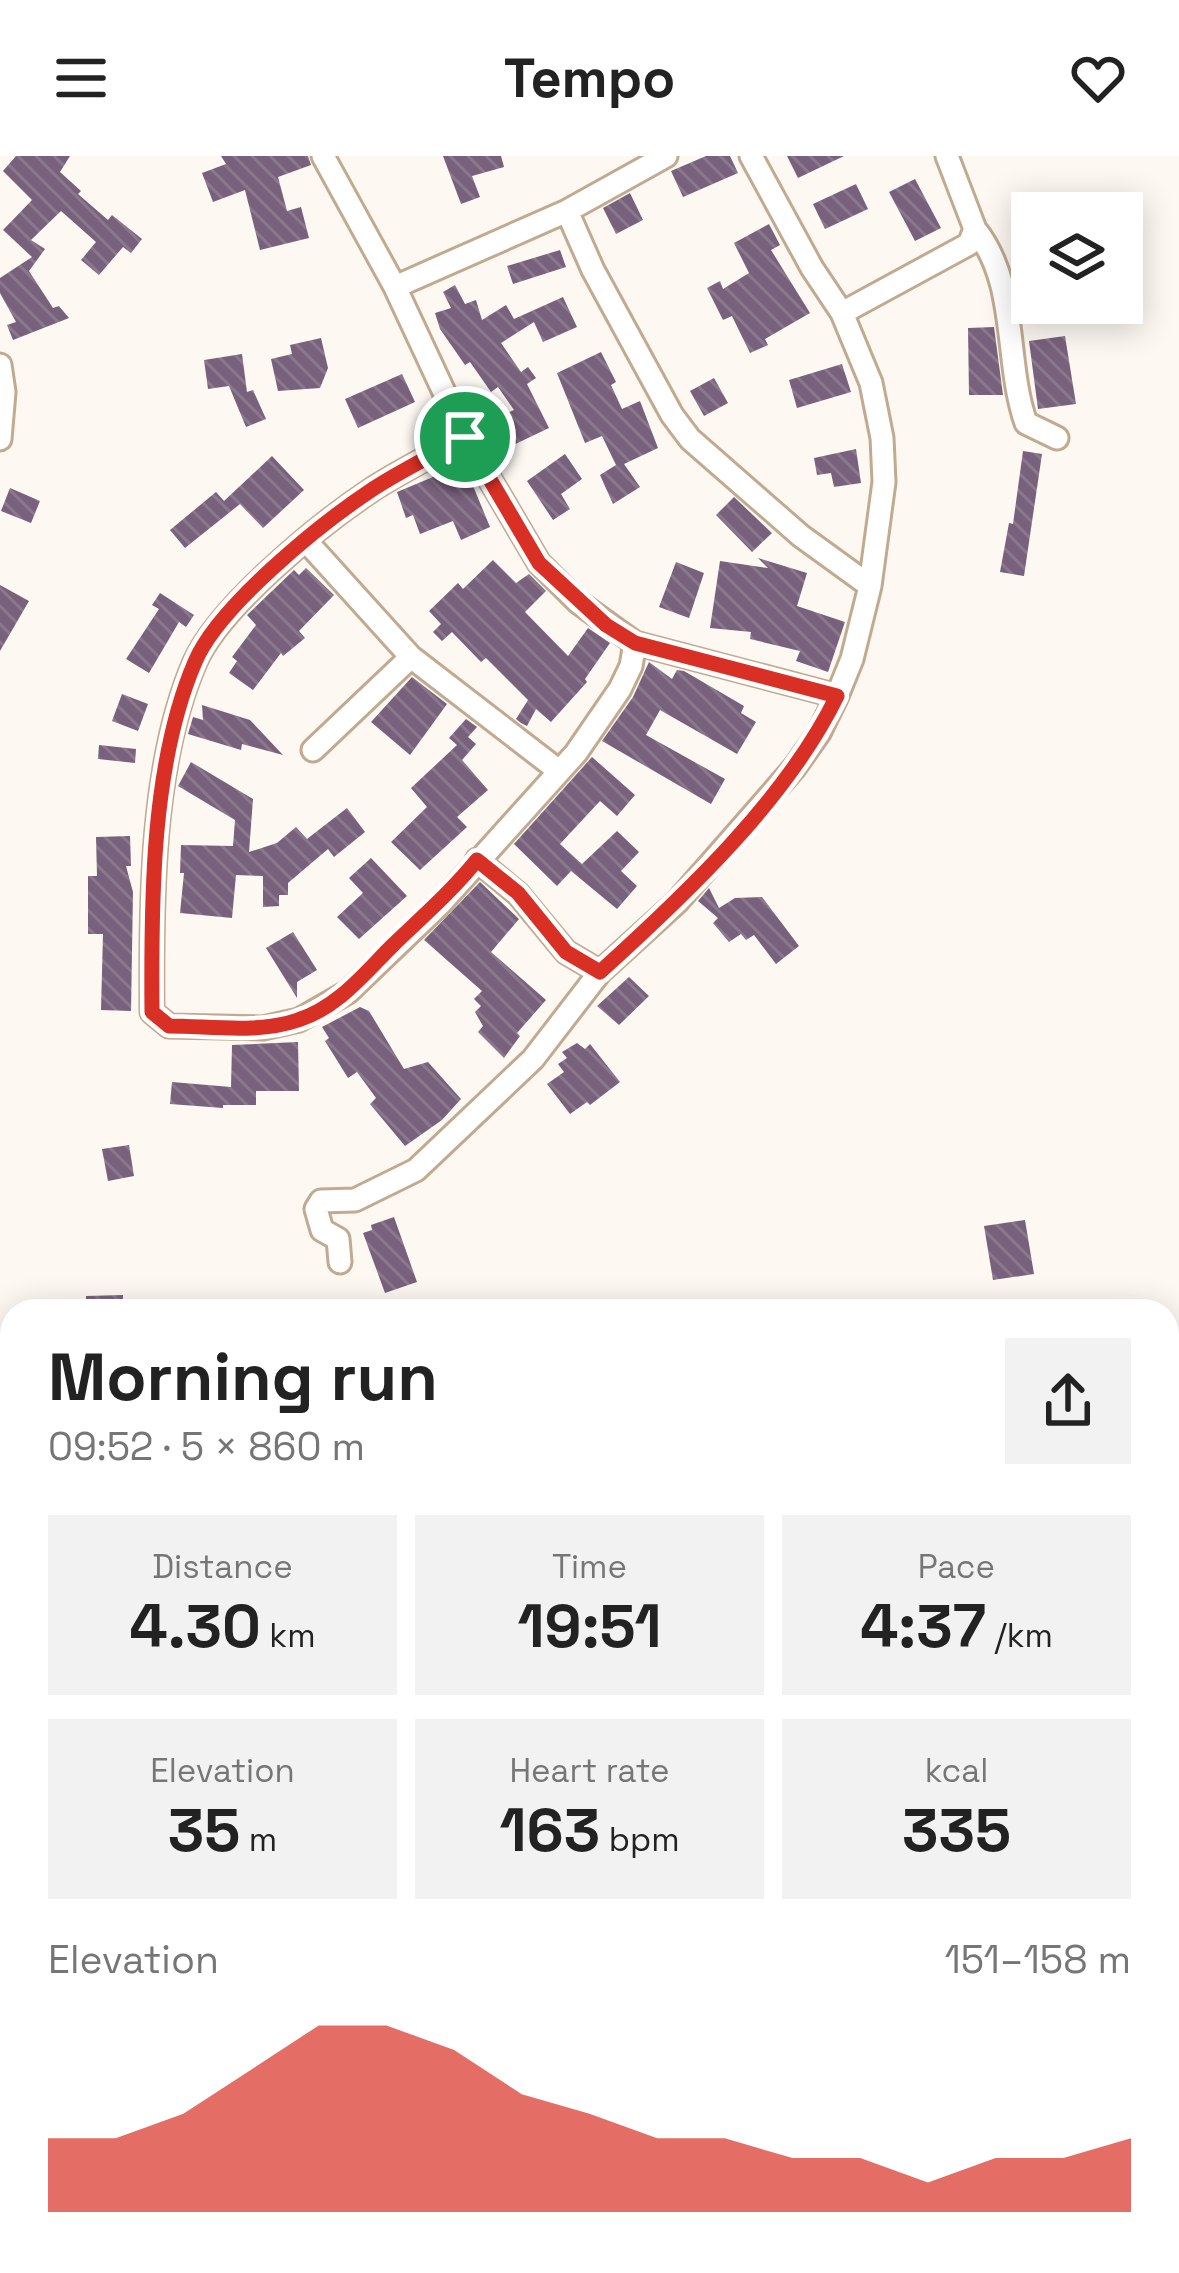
<!DOCTYPE html>
<html lang="en">
<head>
<meta charset="utf-8">
<style>
	:root { --surface:#fff; --page:#f2f2f2; --text:#222; --muted:#767676; --accent:#d93025 }
	body { margin:0; font-family:"Space Grotesk",sans-serif; background:var(--page); color:var(--text); height:100vh; display:flex; flex-direction:column; font-size:45px; white-space:nowrap }
	* { box-sizing:border-box; margin:0 }
	p { font-size:39px; color:var(--muted) }
	.icon { flex:none; width:66px; height:66px; fill:none; stroke:currentColor; stroke-width:2; stroke-linecap:round; stroke-linejoin:round }
	.map { position:relative; flex:1; overflow:hidden }
	.drawer { position:absolute; left:0px; top:1143px; width:1179px; height:975px; display:flex; flex-direction:column; background:var(--surface); border-radius:36px 36px 0 0; box-shadow:0 6px 30px #0003 }
	.drawer>* { flex:none }
	.buttons { position:absolute; left:1011px; top:36px; display:grid; gap:24px }
	.buttons a { display:grid; place-items:center; width:132px; height:132px; border-radius:0px; background:var(--surface); box-shadow:0 6px 30px #0003; font-size:60px }
	.pin { position:absolute; display:grid; place-items:center; width:102px; height:102px; color:#fff; margin:-51px; border:6px solid #fff; border-radius:50%; box-shadow:0 3px 12px #0007 }
	.round { display:grid; place-items:center; flex:none; width:126px; height:126px; border-radius:0px; background:var(--page) }
	.overview { display:flex; align-items:center; justify-content:space-between; height:204px; padding:0 48px }
	h1 { font-size:66px; font-weight:700; line-height:90px }
	.figures { display:grid; grid-template-columns:repeat(3,1fr); gap:18px; height:204px; padding:12px 48px }
	.figures div { display:grid; align-content:center; border-radius:0px; background:var(--page); text-align:center }
	.figures b { font-size:60px; font-weight:700 }
	.figures small { font-size:33px; font-weight:400 }
	.figures p { font-size:33px }
	.chart { height:336px; padding:24px 48px }
	.chart p { display:flex; justify-content:space-between }
	.chart svg { width:100%; height:216px; margin-top:12px; fill:var(--accent); opacity:.7 }
	header { display:flex; justify-content:space-between; align-items:center; height:156px; padding:0 48px; background:var(--surface); font-size:54px; font-weight:700 }
	.map>svg:first-child { display:block }
</style>
</head>
<body>
<header><svg class="icon" aria-label="menu" viewBox="0 0 24 24"><path d="M4 6h16M4 12h16M4 18h16"/></svg>Tempo<svg class="icon" aria-label="heart" viewBox="0 0 24 24"><path d="M12 20l-8-8c-3-5 5-10 8-4 3-6 11-1 8 4z"/></svg></header>
<div class="map">
<svg width="1179" height="2117" viewBox="0 0 1179 2117">
	<defs>
		<pattern id="building-back-hatch" width="6" height="6" patternUnits="userSpaceOnUse" patternTransform="scale(3)"><rect width="6" height="6" fill="#78617d"/><path d="M-1 5l2 2M0 0l6 6M5-1l2 2" fill="none" stroke="#8a788c"/></pattern>
	</defs>
	<rect width="100%" height="100%" fill="#fdf8f2"/>
	<!-- building -->
	<path fill="url(#building-back-hatch)" d="M16,0H70L60,16L81,35L78,38L108,64L112,59L142,83L131,97L123,91L99,119L81,104L96,86L61,55L31,84L45,93L29,115L53,152L59,150L69,162L13,184L7,169L16,166L0,137V122L32,101L3,74L32,44L3,15Z
		M221,0H308L311,9L278,21L287,55L301,51L309,82L260,94L245,34L213,46L202,17L226,8Z
		M443,0H501L504,11L472,20L480,41L461,48Z
		M706,0H730L738,17L683,41L671,15Z
		M787,0H844L798,22Z
		M915,23L941,72L915,85L889,36Z
		M856,28L868,53L825,73L813,48Z
		M630,37L643,64L616,78L603,52Z
		M769,68L780,89L771,94L810,157L765,183L768,189L750,197L732,160L723,164L707,132L720,125L723,133L749,117L734,87Z
		M560,94L566,111L513,128L507,110Z
		M455,129L465,148L476,144L482,164L506,149L514,163L563,141L577,171L543,186L534,166L501,187L521,216L528,211L536,222L527,228L549,272L505,293L491,265L514,254L498,231L491,236L470,206L465,209L440,173L435,157L451,152L443,136Z
		M994,171L1003,239H969L968,172Z
		M1065,180L1076,248L1038,253L1029,185Z
		M321,182L328,212L320,232L278,235L271,203L292,198L290,189Z
		M601,196L616,226L611,229L622,253L640,245L658,292L624,308L640,331L613,348L600,319L616,309L602,280L585,287L557,217Z
		M242,198L247,236L253,234L266,263L246,271L229,230L208,233L204,204Z
		M842,208L851,236L797,252L789,224Z
		M402,218L415,246L358,272L345,243Z
		M714,222L728,247L704,260L690,235Z
		M856,293L861,327L834,331L831,317L817,319L814,302Z
		M1023,295L1042,298L1024,420L1000,416L1009,367L1013,368Z
		M565,298L582,323L561,338L570,353L553,364L527,325Z
		M272,300L304,334L263,372L240,348L185,392L170,374L216,336L224,345Z
		M464,308L490,371L461,384L453,365L420,378L413,359L406,362L397,336Z
		M10,332L40,345L31,367L1,355Z
		M734,341L772,377L752,396L716,359Z
		M758,402L807,417L797,450L845,466L828,516L796,505L800,495L750,483L751,476L710,472L720,405L768,412Z
		M493,404L516,427L529,418L546,435L525,456L568,500L588,472L610,487L585,523L587,526L551,566L536,553L527,570L521,567L516,563L528,544L486,502L481,506L452,476L442,485L433,476L441,468L429,455L458,427L463,433Z
		M676,406L704,417L689,462L659,451Z
		M306,412L334,439L299,475L305,482L283,500L281,497L253,534L229,517L237,505L232,501L256,469L247,459L294,414L299,419Z
		M0,429L29,445L0,495Z
		M160,437L194,459L186,471L179,466L149,517L126,503L159,453L152,449Z
		M649,506L672,523L677,514L684,515L744,550L741,557L756,566L737,598L660,554L646,579L725,623L711,648L602,585L633,541Z
		M412,521L447,548L410,599L371,566Z
		M122,538L148,548L138,575L112,565Z
		M202,549L250,564L283,599L242,588L241,594L188,578L193,561L203,564Z
		M466,563L477,571L468,581L476,588L462,604L488,634L457,661L467,671L420,714L391,686L427,651L411,632L457,589L449,582Z
		M99,589L136,593L135,607L98,603Z
		M592,601L635,639L617,660L600,645L560,688L582,708L617,675L639,696L621,715L637,730L617,753L571,715L557,730L514,688Z
		M191,606L253,643L249,696L277,687L296,671L307,683L347,652L365,676L334,701L328,693L288,727V739H279V750L263,751V720L236,719L232,762L180,757L184,717H180L181,689L233,690L235,664L178,630Z
		M130,680L131,710H126L133,736L131,855L101,854L103,778H88V720H97L96,681Z
		M371,702L407,740L359,783L337,761L363,737L349,722Z
		M480,726L519,763L491,796L546,844L517,877L520,880L504,902L478,876L483,870L475,856L481,850L474,843L482,835L424,784Z
		M709,732L719,752L735,742L762,741L799,790L776,808L754,779L746,784L741,778L729,786L713,767L718,762L698,745Z
		M293,776L317,814L297,826V842L266,792Z
		M629,821L649,840L619,869L597,850Z
		M360,851L369,855L404,913L428,906L461,943L442,964L405,990L370,948L376,942L357,916L348,922L325,885L329,882L322,871Z
		M298,886L299,935H256V949H223V952L170,948L172,926L231,931L232,889Z
		M577,887L585,893L590,888L620,926L590,949L587,946L570,958L547,928L564,916L558,908L567,902L562,896Z
		M129,989L134,1020L108,1025L102,993Z
		M394,1061L417,1126L385,1137L363,1077L372,1074L371,1069Z
		M1025,1064L1034,1118L993,1124L984,1070Z
		M123,1139V1155H86V1140Z"/>
	<g fill="none" stroke-linecap="round" stroke-linejoin="round">
		<!-- minor casing -->
		<g stroke="#c1aa8f" stroke-width="27">
			<path id="minor" d="M323,0L395,131L465,281L539,407L578,446L635,487L837,540
				M567,55L593,114L672,259L690,283L801,380L870,430
				M975,73C1019,128 1004,204 1026,267L1057,282
				M395,131L567,55L666,0
				M842,157L969,88L975,73L947,0
				M0,209L4,236L0,283
				M465,281C434,299 400,315 370,335C319,369 219,451 195,506C151,607 151,747 152,856L169,870L263,872L299,864L348,836L439,749L576,597L620,533L631,510L635,487
				M307,386L411,501L559,615
				M313,594L411,501
				M477,704L518,738L566,796L600,816
				M340,1106L338,1083L322,1074L316,1053L321,1045L355,1044L416,1014L533,903L600,816L677,746L795,611L819,577L837,540L852,503L870,430L884,326L882,282L871,227L842,157L812,112L751,0
				M1167,1300L1179,1302
				M1167,1506L1179,1465
				M1167,2092L1179,2072
				M722,2106L736,2117
				M1009,2106L1011,2117
				M217,2117L222,2106
				M1152,2117L1159,2106"/>
		</g>
		<!-- minor -->
		<use href="#minor" stroke="#fff" stroke-width="21"/>
	</g>
	<g fill="none" stroke-linecap="round" stroke-linejoin="round">
		<!-- route casing -->
		<g stroke="#fff" stroke-width="24">
			<path id="route" d="M465,281L539,407L606,469L635,487L837,540C787,643 685,739 600,816L566,796L518,737L477,704C450,737 422,761 392,790C364,818 337,852 298,864C258,878 210,870 169,870L152,856C151,747 151,608 195,506C218,451 319,369 370,335C400,315 434,299 465,281Z"/>
		</g>
		<!-- route -->
		<use href="#route" stroke="#d93025" stroke-width="15"/>
	</g>
</svg>
<div class="buttons">
<a><svg class="icon" aria-label="layers" viewBox="0 0 24 24"><path d="M12 4l9 5-9 5-9-5zM3 14l9 5 9-5"/></svg></a>
</div>
<div class="pin" style="left:465px;top:281px;background:#1e9e55"><svg class="icon" aria-label="arrive" viewBox="0 0 24 24"><path d="M6 21V4h12l-3 4 3 4H6"/></svg></div>
<section class="drawer">
<div class="overview"><div><h1>Morning run</h1><p>09:52 · 5 × 860 m</p></div><a class="round"><svg class="icon" aria-label="share" viewBox="0 0 24 24"><path d="M12 15V3M7 8l5-5 5 5M5 13v7h14v-7"/></svg></a></div>
<div class="figures">
<div><p>Distance</p><b>4.30<small> km</small></b></div>
<div><p>Time</p><b>19:51</b></div>
<div><p>Pace</p><b>4:37<small> /km</small></b></div>
</div>
<div class="figures">
<div><p>Elevation</p><b>35<small> m</small></b></div>
<div><p>Heart rate</p><b>163<small> bpm</small></b></div>
<div><p>kcal</p><b>335</b></div>
</div>
<div class="chart"><p><span>Elevation</span>151–158 m</p>
<svg viewBox="0 0 160 44" preserveAspectRatio="none"><path d="M0 44V29L10 29L20 24L30 15L40 6L50 6L60 11L70 20L80 24L90 29L100 29L110 33L120 33L130 38L140 33L150 33L160 29V44z"/></svg>
</div>
</section>
</div>
</body>
</html>
